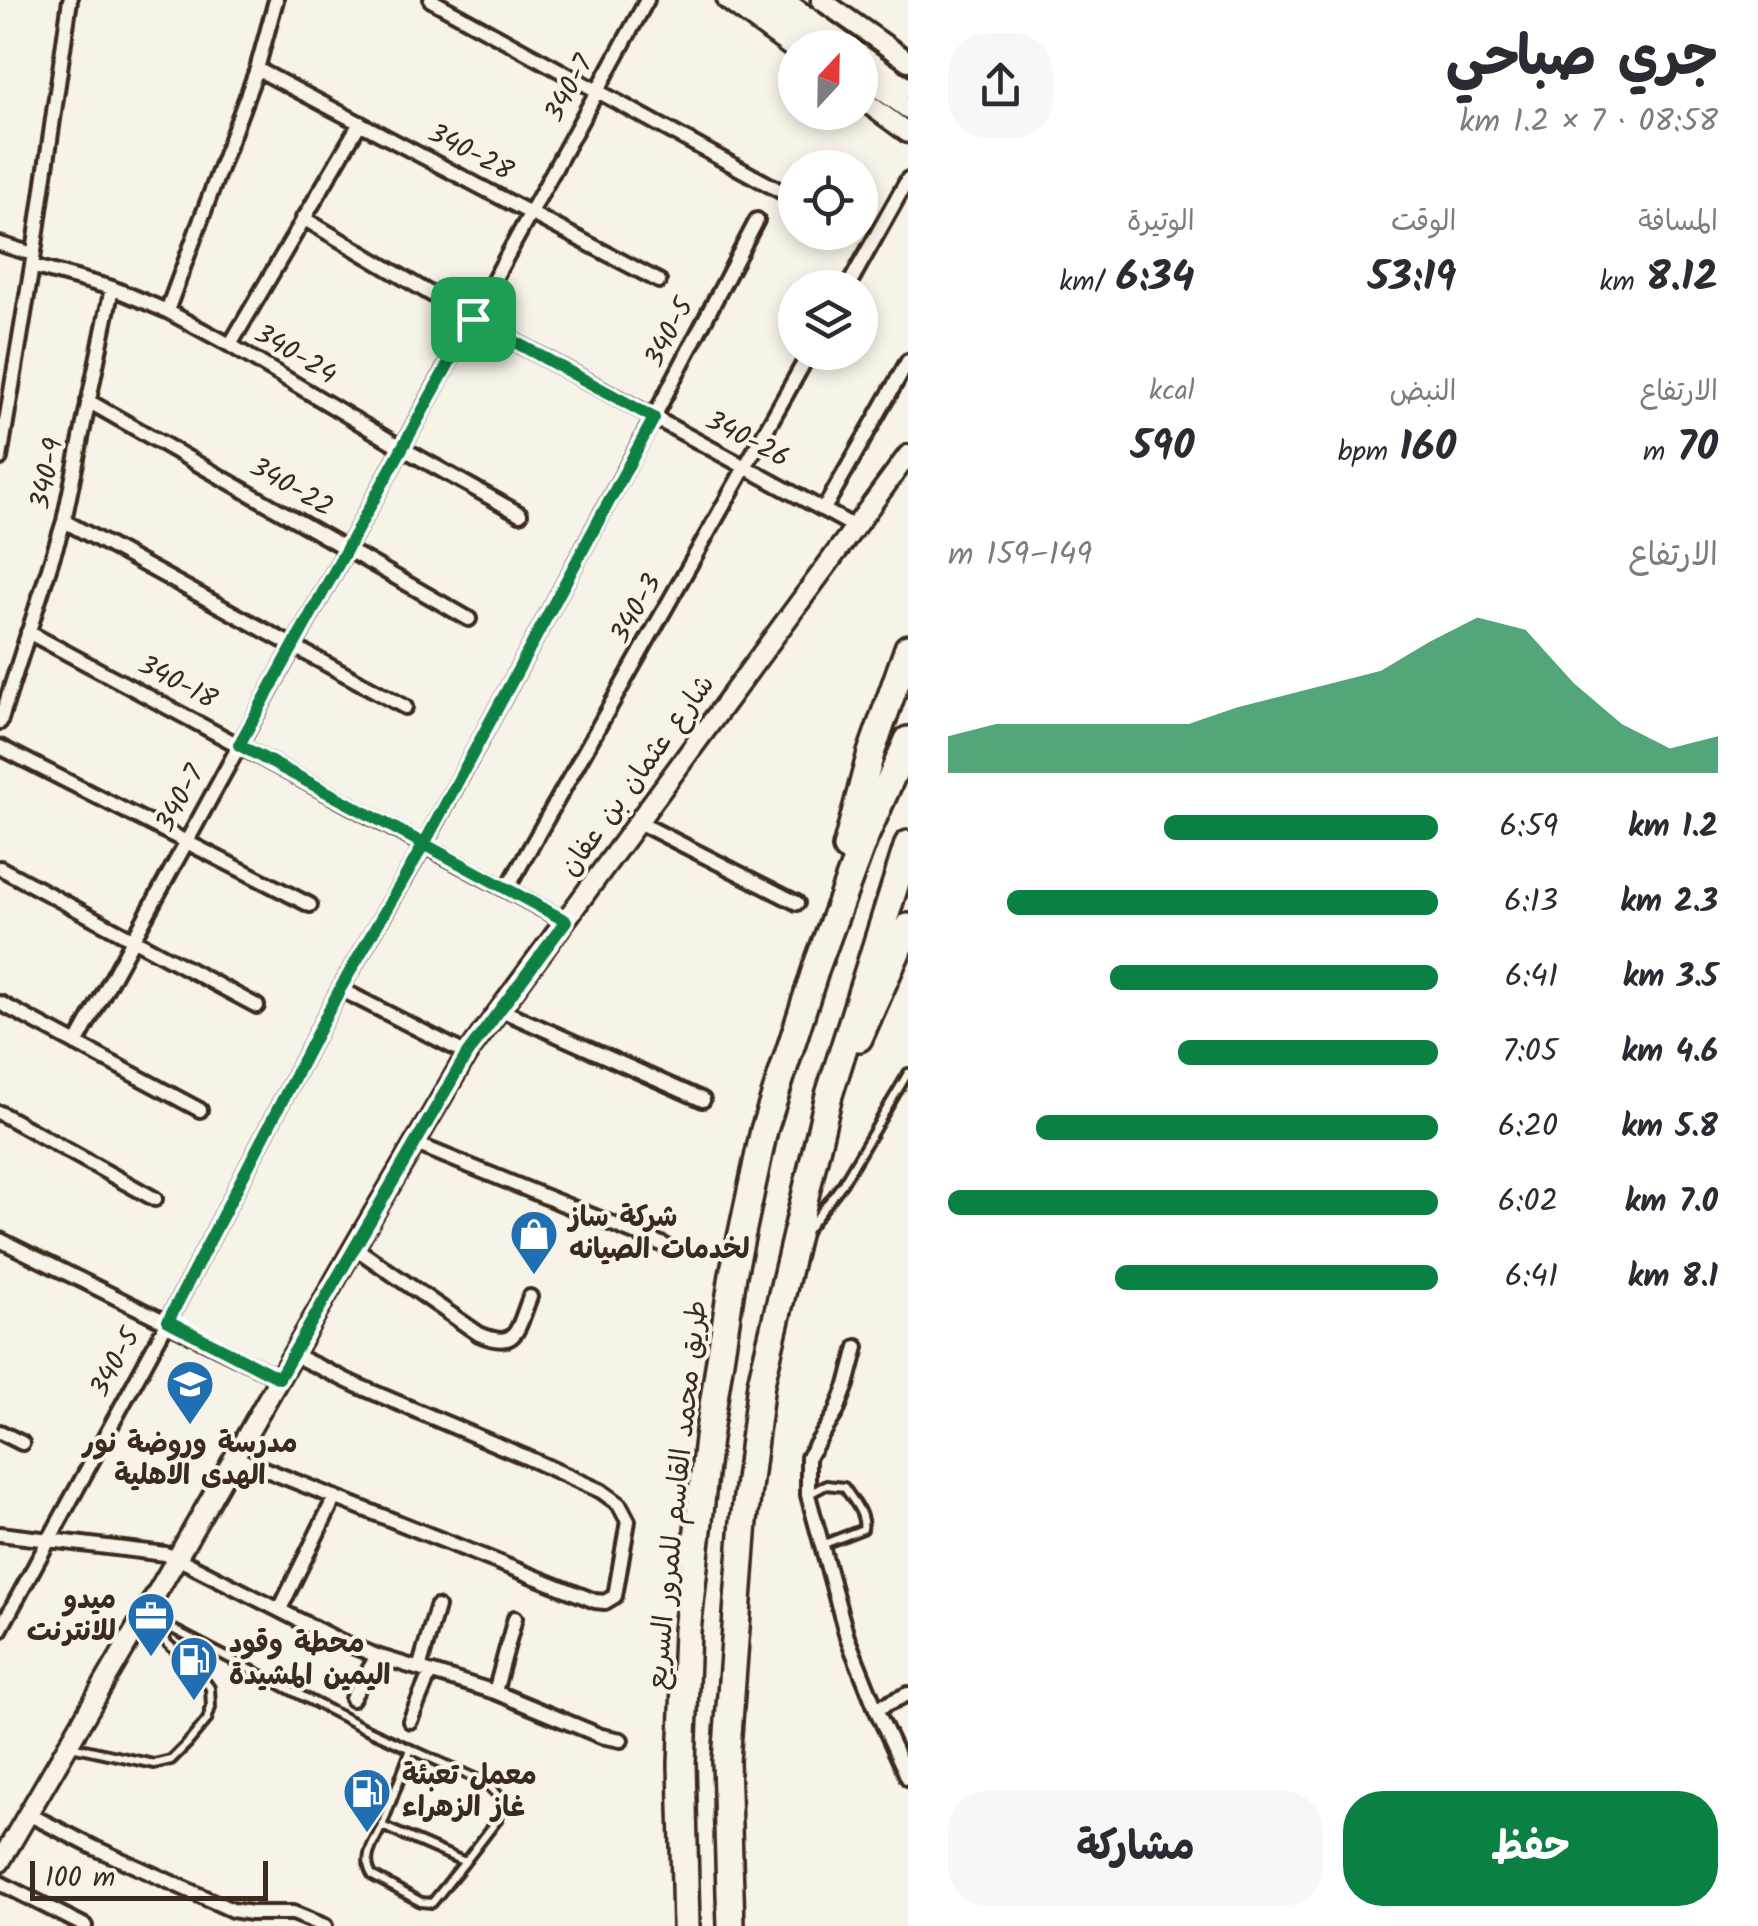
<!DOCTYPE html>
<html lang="ar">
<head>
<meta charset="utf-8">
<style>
	:root { --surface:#fff; --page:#f7f7f7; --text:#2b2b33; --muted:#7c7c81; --accent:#0b8043 }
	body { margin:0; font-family:Kalam,"Playpen Sans Arabic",sans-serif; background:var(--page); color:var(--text); direction:rtl; height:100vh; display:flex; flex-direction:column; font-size:38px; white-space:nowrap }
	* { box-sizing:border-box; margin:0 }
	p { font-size:32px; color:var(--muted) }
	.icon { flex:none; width:55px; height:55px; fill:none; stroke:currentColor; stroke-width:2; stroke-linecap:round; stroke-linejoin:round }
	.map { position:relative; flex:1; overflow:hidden; direction:ltr }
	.panel { display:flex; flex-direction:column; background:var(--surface); width:850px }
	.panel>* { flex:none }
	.needle { width:65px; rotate:22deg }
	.tools { position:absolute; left:778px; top:30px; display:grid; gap:20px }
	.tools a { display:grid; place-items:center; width:100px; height:100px; border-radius:50%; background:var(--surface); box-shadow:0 5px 15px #0003; font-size:50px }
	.scale { position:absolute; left:30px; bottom:25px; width:238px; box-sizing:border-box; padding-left:10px; border:5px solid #3b2a1e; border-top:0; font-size:28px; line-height:35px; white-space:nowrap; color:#3b2a1e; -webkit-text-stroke:8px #f7f3e8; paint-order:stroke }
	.pin { position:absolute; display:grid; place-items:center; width:85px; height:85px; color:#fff; margin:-42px; border-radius:20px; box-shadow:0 5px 15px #0006 }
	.round { display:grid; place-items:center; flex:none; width:105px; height:105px; border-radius:40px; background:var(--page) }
	.headline { display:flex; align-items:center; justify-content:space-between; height:170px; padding:0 40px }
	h1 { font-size:55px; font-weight:700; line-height:75px }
	.figures { display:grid; grid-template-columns:repeat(3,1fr); gap:15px; height:170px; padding:10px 40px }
	.figures div { display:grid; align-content:center }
	.figures b { font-size:42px; font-weight:700 }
	.figures small { font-size:28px; font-weight:400 }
	.figures p { font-size:28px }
	.chart { height:280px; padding:20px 40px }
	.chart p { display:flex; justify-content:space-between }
	.chart svg { width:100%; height:180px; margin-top:10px; fill:var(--accent); opacity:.7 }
	.action { display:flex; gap:20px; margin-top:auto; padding:20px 40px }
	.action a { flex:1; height:115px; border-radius:40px; background:var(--accent); color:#fff; font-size:40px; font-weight:700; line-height:115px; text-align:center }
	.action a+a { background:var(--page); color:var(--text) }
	ul { padding:0 40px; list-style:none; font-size:32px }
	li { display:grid; grid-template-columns:160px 120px 1fr; align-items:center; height:75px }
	li i { height:25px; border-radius:12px; background:var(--accent) }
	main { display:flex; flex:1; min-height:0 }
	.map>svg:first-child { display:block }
</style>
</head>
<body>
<main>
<section class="panel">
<div class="headline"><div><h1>جري صباحي</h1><p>08:58 · 7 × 1.2 km</p></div><a class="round"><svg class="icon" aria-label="share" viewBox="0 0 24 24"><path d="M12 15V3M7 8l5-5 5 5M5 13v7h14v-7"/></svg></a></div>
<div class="figures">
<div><p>المسافة</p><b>8.12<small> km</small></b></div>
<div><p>الوقت</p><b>53:19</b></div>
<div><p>الوتيرة</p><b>6:34<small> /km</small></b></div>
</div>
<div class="figures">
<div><p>الارتفاع</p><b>70<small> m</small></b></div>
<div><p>النبض</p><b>160<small> bpm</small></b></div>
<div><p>kcal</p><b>590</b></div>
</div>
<div class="chart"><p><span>الارتفاع</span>149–159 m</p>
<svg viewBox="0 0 160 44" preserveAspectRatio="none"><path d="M0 44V35L10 32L20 32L30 32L40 32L50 32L60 28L70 25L80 22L90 19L100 12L110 6L120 9L130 22L140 32L150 38L160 35V44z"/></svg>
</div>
<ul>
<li><b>1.2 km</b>6:59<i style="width:56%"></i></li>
<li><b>2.3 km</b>6:13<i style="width:88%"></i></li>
<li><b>3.5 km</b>6:41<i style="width:67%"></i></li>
<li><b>4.6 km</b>7:05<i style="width:53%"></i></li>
<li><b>5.8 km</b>6:20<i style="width:82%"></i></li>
<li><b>7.0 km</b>6:02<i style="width:100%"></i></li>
<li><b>8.1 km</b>6:41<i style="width:66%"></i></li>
</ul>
<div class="action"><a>حفظ</a><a>مشاركة</a></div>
</section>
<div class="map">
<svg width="908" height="1926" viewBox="0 0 908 1926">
	<rect width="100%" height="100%" fill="#f7f3e8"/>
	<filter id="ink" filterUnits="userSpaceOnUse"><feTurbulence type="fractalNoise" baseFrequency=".01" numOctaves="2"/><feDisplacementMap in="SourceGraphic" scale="20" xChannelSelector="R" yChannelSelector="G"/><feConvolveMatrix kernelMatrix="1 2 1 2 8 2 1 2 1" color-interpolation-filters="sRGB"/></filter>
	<g filter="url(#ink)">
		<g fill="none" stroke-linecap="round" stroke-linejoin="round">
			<!-- lane casing -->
			<g stroke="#3b2a1e" stroke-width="14">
				<path id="lane" d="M807,1230L843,1183L908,1073
					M809,1494L826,1485L844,1487C852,1499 866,1514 863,1529L824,1544
					M157,1621L362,1727L486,1783L504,1801L498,1819L465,1862L382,1826L411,1749
					M71,1746L154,1764L171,1760L187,1744L207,1720L211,1707L210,1688L199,1673L167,1643L157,1621L145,1616
					M382,1826C374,1843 361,1859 373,1876L421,1902L432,1903L465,1862"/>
			</g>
			<!-- street casing -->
			<g stroke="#3b2a1e" stroke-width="20">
				<path id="street" d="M431,0L795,199
					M257,69L659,281
					M303,218L473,319L855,527
					M0,244L33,254
					M32,266L112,288L167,311L230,345L402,448L520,514
					M847,288L908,179
					M167,311L257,69L276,0
					M230,345L360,123
					M88,401L469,619
					M0,458L32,266L70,0
					M824,509L908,361
					M64,521L405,707
					M28,632L565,921
					M0,722L64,521L112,288
					M0,747L310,905
					M638,822L797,903
					M0,868L257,1006
					M507,889L810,352
					M340,989L467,1054
					M0,1003L200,1110
					M501,1010L703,1100
					M76,1044L647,0
					M0,1113L155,1199
					M416,1144L664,1245
					M0,1240L279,1378
					M354,1247L479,1334C518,1351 517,1329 530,1297
					M857,1347L847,1385L836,1413L808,1457V1495L847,1637L876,1709L908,1778
					M0,1432L22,1443
					M234,1457L595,1601L605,1602L615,1596L628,1521L619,1504L601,1491L528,1458L356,1385L292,1354
					M0,1534L165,1554L177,1558L340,1641L377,1656L495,1692L601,1736L621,1740
					M280,1609L335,1497
					M0,1630L168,1321L340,989L424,845L654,417L757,220
					M419,1669L437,1607
					M495,1692L515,1618
					M352,1699L377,1656
					M876,1709L908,1694
					M410,1721L430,1673
					M28,1814L95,1848L232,1910L251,1913H293L325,1926
					M0,1883L85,1926"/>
			</g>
			<!-- secondary casing -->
			<g stroke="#3b2a1e" stroke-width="25">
				<path id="secondary" d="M727,0L795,50
					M756,0L822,48
					M784,0L851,48
					M821,0L908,61
					M860,54L908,88
					M860,75L908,109
					M860,98L908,133
					M0,1862L177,1558L354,1247L467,1054L908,455"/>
			</g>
			<!-- highway casing -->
			<g stroke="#3b2a1e" stroke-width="32">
				<path id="highway" d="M846,848L871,753L908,648
					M859,1038L908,927
					M686,1926L682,1764L687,1631L708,1438L733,1275L764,1130L817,965L864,839L908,740
					M731,1926L726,1761L744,1521L761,1383L829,1095L908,844"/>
			</g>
			<!-- lane -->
			<use href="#lane" stroke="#f7f3e8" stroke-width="6"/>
			<!-- street -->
			<use href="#street" stroke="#f7f3e8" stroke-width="12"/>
			<!-- secondary -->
			<use href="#secondary" stroke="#f7f3e8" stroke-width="18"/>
			<!-- highway -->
			<use href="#highway" stroke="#f7f3e8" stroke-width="25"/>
		</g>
	</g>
	<g fill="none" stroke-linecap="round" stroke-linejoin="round" filter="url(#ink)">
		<!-- route casing -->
		<g stroke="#fff" stroke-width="20">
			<path id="route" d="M473,319L239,745L424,844L340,989L168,1321L279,1378L467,1054L566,921L424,844L654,418L473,319"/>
		</g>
		<!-- route -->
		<use href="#route" stroke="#0b8043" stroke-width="12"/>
	</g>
	<!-- icons -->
	<defs>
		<g id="shop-pin" transform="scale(2.5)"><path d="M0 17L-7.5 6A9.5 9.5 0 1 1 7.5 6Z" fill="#1f6fb2" stroke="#f7f3e8"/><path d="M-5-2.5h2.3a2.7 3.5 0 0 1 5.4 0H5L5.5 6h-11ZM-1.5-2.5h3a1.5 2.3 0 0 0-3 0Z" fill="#fff"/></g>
		<g id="school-pin" transform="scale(2.5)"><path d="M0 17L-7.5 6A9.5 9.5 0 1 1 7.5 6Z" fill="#1f6fb2" stroke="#f7f3e8"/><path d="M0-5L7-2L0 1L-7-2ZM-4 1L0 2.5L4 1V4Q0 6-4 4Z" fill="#fff"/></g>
		<g id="office-pin" transform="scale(2.5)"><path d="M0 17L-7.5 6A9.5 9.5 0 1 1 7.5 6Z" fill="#1f6fb2" stroke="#f7f3e8"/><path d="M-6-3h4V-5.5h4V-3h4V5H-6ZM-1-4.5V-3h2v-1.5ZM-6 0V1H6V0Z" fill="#fff"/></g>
		<g id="fuel-pin" transform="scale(2.5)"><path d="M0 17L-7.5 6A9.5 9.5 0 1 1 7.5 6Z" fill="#1f6fb2" stroke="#f7f3e8"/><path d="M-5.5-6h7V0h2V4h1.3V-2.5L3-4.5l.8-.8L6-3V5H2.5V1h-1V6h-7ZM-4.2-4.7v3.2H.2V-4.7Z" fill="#fff"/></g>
	</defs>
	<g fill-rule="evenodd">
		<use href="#shop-pin" x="534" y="1234"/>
		<use href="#school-pin" x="190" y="1384"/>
		<use href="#office-pin" x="151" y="1616"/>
		<use href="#fuel-pin" x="194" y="1660"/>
		<use href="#fuel-pin" x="367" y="1792"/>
	</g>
	<g text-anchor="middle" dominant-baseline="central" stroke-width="8" stroke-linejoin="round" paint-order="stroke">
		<!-- street labels -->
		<g font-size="28" fill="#3b2a1e" stroke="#f7f3e8">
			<text transform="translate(570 89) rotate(-61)">340-7</text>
			<text transform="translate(470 153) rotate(28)">340-28</text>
			<text transform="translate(670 333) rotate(-62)">340-5</text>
			<text transform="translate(295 355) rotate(31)">340-24</text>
			<text transform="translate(747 440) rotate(28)">340-26</text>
			<text transform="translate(48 474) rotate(-78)">340-9</text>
			<text transform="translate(291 488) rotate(30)">340-22</text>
			<text transform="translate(637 609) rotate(-60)">340-3</text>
			<text transform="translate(177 683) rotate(28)">340-18</text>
			<text transform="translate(638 776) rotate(-54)">شارع عثمان بن عفان</text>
			<text transform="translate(181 799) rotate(-61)">340-7</text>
			<text transform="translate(116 1363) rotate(-61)">340-5</text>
			<text transform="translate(678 1495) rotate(-84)">طريق محمد القاسم للمرور السريع</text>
		</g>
		<!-- poi labels -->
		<g font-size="28" font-weight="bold" fill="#3b2a1e" stroke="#f7f3e8" text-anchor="start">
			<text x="569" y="1218">شركة ساز<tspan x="569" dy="32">لخدمات الصيانه</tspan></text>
			<text x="190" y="1444" text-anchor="middle">مدرسة وروضة نور<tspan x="190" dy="32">الهدى الاهلية</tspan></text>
			<text x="116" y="1600" text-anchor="end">ميدو<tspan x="116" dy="32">للانترنت</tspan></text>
			<text x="229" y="1644">محطة وقود<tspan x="229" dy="32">اليمين المشيدة</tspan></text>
			<text x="402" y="1776">معمل تعبئة<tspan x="402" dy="32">غاز الزهراء</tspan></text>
		</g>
	</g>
</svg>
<div class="tools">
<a><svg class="needle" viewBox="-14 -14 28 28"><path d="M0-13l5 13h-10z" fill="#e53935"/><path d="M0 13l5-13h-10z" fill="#7c7c81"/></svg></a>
<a><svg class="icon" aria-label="locate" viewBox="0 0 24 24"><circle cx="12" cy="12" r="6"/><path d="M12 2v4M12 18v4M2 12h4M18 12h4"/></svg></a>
<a><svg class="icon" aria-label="layers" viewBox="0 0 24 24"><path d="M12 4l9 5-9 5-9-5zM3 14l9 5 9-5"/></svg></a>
</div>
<div class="scale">100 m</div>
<div class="pin" style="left:473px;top:319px;background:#1e9e55"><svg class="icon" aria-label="arrive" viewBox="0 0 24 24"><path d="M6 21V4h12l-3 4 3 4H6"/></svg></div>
</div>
</main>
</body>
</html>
